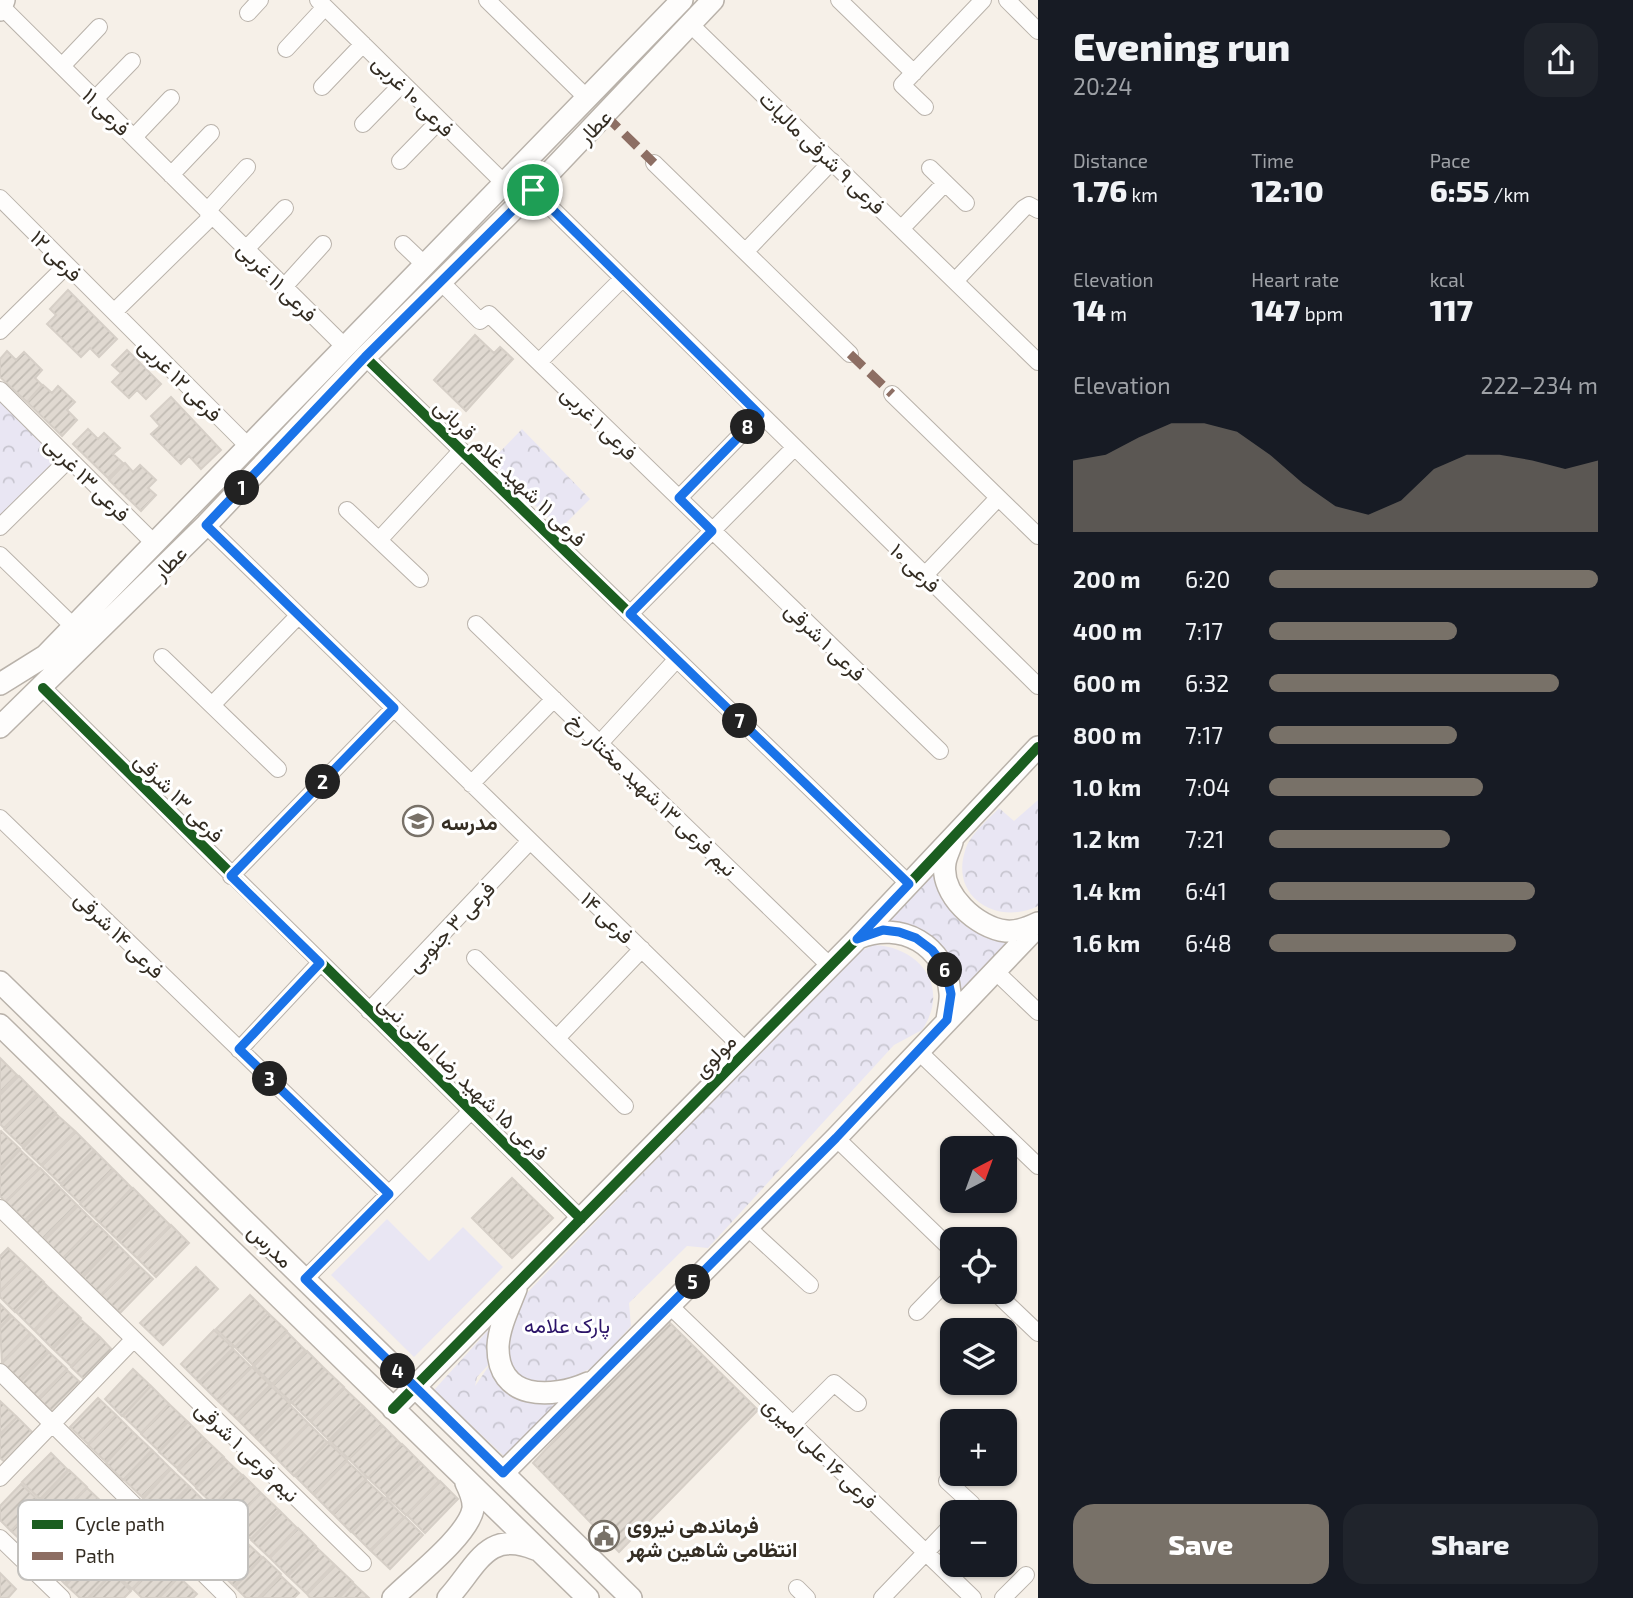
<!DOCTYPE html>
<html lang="en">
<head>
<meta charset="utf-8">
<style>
	:root { --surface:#171b24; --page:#20242c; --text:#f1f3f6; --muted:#9ea1a6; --accent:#787168 }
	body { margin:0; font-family:"Exo 2",Vazirmatn,sans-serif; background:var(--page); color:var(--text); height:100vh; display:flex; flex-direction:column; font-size:26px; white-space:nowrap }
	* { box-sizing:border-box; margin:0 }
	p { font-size:23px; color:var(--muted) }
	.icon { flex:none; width:38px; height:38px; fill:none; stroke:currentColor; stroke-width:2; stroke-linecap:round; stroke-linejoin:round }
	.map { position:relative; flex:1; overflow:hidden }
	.drawer { display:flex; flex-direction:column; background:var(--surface); width:595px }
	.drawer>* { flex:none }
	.needle { width:46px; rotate:41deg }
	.controls { position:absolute; left:940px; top:1136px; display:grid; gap:14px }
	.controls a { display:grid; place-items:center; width:77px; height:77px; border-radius:14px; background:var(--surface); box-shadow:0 2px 5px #0004; font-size:35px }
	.pin { position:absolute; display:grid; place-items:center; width:60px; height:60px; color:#fff; margin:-30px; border:4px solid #fff; border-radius:50%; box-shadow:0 2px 7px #0007 }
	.km { position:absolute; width:35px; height:35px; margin:-18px; border-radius:50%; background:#222; color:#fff; font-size:19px; line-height:35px; text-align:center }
	.round { display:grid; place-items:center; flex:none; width:74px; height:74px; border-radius:21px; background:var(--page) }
	.headline { display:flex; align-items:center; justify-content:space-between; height:119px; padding:0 35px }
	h1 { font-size:38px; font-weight:800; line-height:52px }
	.stats { display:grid; grid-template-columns:repeat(3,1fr); gap:10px; height:119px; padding:7px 35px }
	.stats div { display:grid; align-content:center }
	.stats b { font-size:30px; font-weight:800 }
	.stats small { font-size:19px; font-weight:400 }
	.stats p { font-size:19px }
	.chart { height:196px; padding:14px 35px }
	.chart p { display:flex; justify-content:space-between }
	.chart svg { width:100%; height:126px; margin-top:7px; fill:var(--accent); opacity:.7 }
	.cta { display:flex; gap:14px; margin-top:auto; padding:14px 35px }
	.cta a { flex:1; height:80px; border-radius:21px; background:var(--accent); color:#fff; font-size:28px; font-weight:800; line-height:80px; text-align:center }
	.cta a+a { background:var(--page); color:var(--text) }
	ul { padding:0 35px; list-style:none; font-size:23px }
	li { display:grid; grid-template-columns:112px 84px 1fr; align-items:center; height:52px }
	li i { height:18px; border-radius:9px; background:var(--accent) }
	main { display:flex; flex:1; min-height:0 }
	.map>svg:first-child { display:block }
</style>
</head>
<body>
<main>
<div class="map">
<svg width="1038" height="1598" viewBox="0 0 1038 1598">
	<defs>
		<pattern id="park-crowns" width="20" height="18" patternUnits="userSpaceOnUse" patternTransform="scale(1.75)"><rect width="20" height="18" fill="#e9e6f3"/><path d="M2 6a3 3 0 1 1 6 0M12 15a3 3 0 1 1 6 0" fill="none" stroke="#c8c6d0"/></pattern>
		<pattern id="building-hatch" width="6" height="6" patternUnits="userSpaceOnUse" patternTransform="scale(1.75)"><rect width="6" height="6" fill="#e0d9d1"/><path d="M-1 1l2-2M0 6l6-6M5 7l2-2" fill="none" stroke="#c1bbb3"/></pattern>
	</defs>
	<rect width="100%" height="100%" fill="#f6f0e8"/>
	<!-- grass -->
	<path fill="#e9e6f3" d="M387,1219L429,1261L463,1227L503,1267L414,1357L331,1275Z"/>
	<!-- park -->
	<path fill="url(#park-crowns)" d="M0,392L62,456L0,518Z
		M522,429L590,499L560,529L490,462Z
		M1038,800V906C998,926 950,898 965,851C970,834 987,821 999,808L1014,821Z
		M937,869C938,909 966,937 1006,940L1008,944L961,993L954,978L884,923Z
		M874,945C920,947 951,987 922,1030L894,1045L708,1248L687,1246L629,1303L631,1326L594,1367L552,1386L524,1383C493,1348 509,1333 525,1295L856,953Z
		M492,1326L491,1362L477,1377L475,1386L491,1363C516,1393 521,1407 563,1402L505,1457L434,1390Z"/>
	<!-- building -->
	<path fill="url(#building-hatch)" stroke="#d6cfc7" stroke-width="2" d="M68,290L117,339L99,357L90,348L81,357L47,324L56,315L50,309Z
		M475,335L494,353L500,347L513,359L466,411L434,380Z
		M127,350L161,384L146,399L137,390L129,398L112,382L121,373L112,365Z
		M7,351L16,360L24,352L42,370L35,378L42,385L27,402L0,377V359Z
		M43,385L52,393L58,386L75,402L67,410L77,420L62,436L27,402Z
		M171,397L221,450L201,469L189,456L181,464L151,434L160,426L151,416Z
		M88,429L98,439L104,433L120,448L113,454L123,463L108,478L73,444Z
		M125,463L133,472L140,465L156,480L148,488L156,495L141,511L109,480Z
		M0,1058L17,1075L0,1093Z
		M19,1076L37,1094L4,1128L0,1124V1095Z
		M38,1095L56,1113L22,1146L4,1129Z
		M56,1114L75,1131L41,1165L23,1148Z
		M1,1131L20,1149L0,1169V1132Z
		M76,1132L94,1150L61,1184L42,1166Z
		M20,1150L39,1168L5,1202L0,1196V1171Z
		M95,1151L113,1169L80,1203L61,1185Z
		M40,1168L58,1186L25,1220L6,1202Z
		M114,1170L132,1188L99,1222L80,1204Z
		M512,1178L553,1218L512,1258L472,1218Z
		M59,1187L77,1205L43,1239L25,1221Z
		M133,1188L151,1206L118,1240L99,1222Z
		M78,1206L96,1224L63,1258L45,1240Z
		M152,1207L170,1225L137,1258L119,1241Z
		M97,1224L115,1242L82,1276L63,1258Z
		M171,1225L189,1243L156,1277L138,1259Z
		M116,1243L134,1261L101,1295L83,1277Z
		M8,1248L26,1265L0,1291V1256Z
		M135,1262L153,1279L120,1313L101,1295Z
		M26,1265L44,1282L15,1312L0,1297V1292Z
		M196,1267L218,1289L163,1345L140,1323Z
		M44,1283L62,1300L34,1330L16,1312Z
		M250,1295L268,1313L235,1347L216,1329Z
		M63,1301L81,1318L52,1348L35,1331Z
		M0,1304L11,1315L0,1327Z
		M268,1313L287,1331L253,1365L235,1347Z
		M12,1316L30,1333L2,1362L0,1328Z
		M81,1320L99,1336L71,1366L53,1349Z
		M667,1320L758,1410L619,1552L533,1463Z
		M214,1330L233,1348L199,1382L181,1364Z
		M287,1332L305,1350L272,1384L254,1366Z
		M31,1334L48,1351L20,1380L2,1363Z
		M100,1337L117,1355L89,1384L71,1367Z
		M233,1349L251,1367L218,1401L200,1383Z
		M307,1351L325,1369L292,1403L273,1385Z
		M49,1352L67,1369L38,1398L21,1381Z
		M252,1367L270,1385L237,1419L218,1401Z
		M133,1369L151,1386L122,1416L105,1399Z
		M325,1369L344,1387L310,1421L292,1403Z
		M67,1370L85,1387L57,1416L39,1399Z
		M151,1386L169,1404L141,1433L123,1416Z
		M271,1386L290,1404L256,1438L238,1420Z
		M344,1388L363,1406L329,1440L311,1422Z
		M98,1398L116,1415L88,1444L70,1427Z
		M0,1401L17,1417L0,1434Z
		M169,1404L187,1421L159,1451L141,1434Z
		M290,1405L308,1423L275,1457L257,1439Z
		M364,1407L382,1425L349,1459L330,1441Z
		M116,1415L134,1433L106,1462L88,1445Z
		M17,1417L35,1435L7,1464L0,1458V1435Z
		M188,1422L205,1439L177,1468L159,1452Z
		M309,1424L327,1442L294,1476L276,1458Z
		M383,1426L401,1444L368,1478L349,1459Z
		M134,1433L152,1450L123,1480L106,1463Z
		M206,1440L224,1457L196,1487L178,1470Z
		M328,1442L347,1460L313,1494L295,1476Z
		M402,1444L420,1462L387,1496L368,1478Z
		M153,1451L170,1468L142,1497L124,1480Z
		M51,1453L68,1470L40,1499L22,1482Z
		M225,1459L242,1475L214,1505L196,1488Z
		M347,1461L366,1479L332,1513L314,1495Z
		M421,1463L439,1481L406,1515L387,1497Z
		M171,1469L189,1486L160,1516L143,1499Z
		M69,1470L87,1487L58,1517L41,1500Z
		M243,1475L261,1493L233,1522L215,1505Z
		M366,1480L385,1498L351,1532L333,1514Z
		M440,1481L458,1499L425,1533L407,1515Z
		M21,1484L39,1501L11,1531L0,1520V1506Z
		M190,1487L207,1504L179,1534L161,1517Z
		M87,1488L105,1505L76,1535L58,1517Z
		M261,1493L279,1510L251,1539L233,1522Z
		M385,1498L404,1517L370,1550L352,1532Z
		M40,1502L57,1519L29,1548L11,1531Z
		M280,1511L297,1528L269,1557L251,1540Z
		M405,1517L423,1535L390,1569L371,1551Z
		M298,1528L316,1546L287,1575L270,1558Z
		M76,1537L94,1554L65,1584L48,1567Z
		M244,1540L262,1557L234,1586L216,1569Z
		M142,1542L160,1559L132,1589L114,1572Z
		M316,1547L334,1564L306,1593L288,1576Z
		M95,1555L112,1573L88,1598H80L66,1585Z
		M263,1557L281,1574L258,1598H246L235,1587Z
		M161,1559L179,1576L158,1598H142L133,1589Z
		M335,1565L353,1582L337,1598H310L307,1594Z
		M0,1573L16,1589L8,1598H0Z
		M113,1573L131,1591L124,1598H89Z
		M281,1576L299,1593L294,1598H260Z
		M179,1577L197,1594L193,1598H159Z
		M353,1583L369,1598H339Z"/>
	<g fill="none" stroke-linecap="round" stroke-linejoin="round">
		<!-- street casing -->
		<g stroke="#b9b2aa" stroke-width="18">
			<path id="street" d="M318,0L504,183
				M487,0L587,98
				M839,0L914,73
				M1007,0L1038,31
				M1,6L345,347
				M248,13L260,0
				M690,24L1038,362
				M286,49L325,7
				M62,66L99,27
				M322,87L363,44
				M95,99L132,61
				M925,107L902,85L983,0
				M363,124L402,84
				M134,137L171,98
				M400,161L440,120
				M654,163L850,354
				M930,168L966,203
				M171,175L211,133
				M533,190L1038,686
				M0,198L248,446
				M207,211L247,167
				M901,229L945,183
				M403,244L425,265
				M246,249L285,208
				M746,251L832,161
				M955,281L1024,208L1029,205L1038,210
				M441,282L480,321L489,314L940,751
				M284,287L323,244
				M114,312L212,216
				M0,331L67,265
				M365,357L909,884
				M539,362L622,279
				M0,390L154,543
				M892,394L1038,536
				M679,498L760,415
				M347,510L420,579
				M206,525L745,1050
				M0,527L69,459
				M379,540L461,451
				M0,555L73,626
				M925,575L998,498
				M630,614L794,448
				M476,624L829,965
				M162,657L278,769
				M43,688L581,1219
				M212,705L298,616
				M600,743L676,660
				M471,784L554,699
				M0,818L389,1194
				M231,876L394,708
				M475,958L625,1106
				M994,970L1038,1012
				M369,1011L530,841
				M557,1038L642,949
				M239,1050L320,963
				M918,1051L1038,1166
				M836,1138L952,1250
				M0,1208L363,1563
				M747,1227L810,1285
				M305,1279L471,1111
				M995,1292L1038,1333
				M669,1305L973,1598
				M917,1312L952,1276
				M0,1372L228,1598
				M793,1424L834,1383L858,1403
				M0,1478L133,1340
				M947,1481L972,1504L964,1512
				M0,1538L62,1598
				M797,1588L807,1598
				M882,1598L952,1525
				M1003,1598L1026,1575"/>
		</g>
		<!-- secondary casing -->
		<g stroke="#b9b2aa" stroke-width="24">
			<path id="secondary" d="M0,10L4,0
				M0,684L45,656L682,0
				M0,727L206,525L365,357L533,190L713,0
				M952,842C950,849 946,856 945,863C940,894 977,928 1006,931C1018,932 1028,928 1038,923
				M858,938C901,920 946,945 950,993C951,1001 948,1011 947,1020
				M0,982L631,1598
				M0,1025L588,1598
				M516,1289C509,1307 499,1327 498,1346C497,1401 552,1399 588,1383
				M393,1409L857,939L1038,747
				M503,1473L836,1138L1038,926
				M393,1598C413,1578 468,1536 473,1509C474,1500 470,1491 466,1483
				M448,1598C477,1566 487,1529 535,1549"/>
		</g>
		<!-- street -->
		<use href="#street" stroke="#fefdfc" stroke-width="16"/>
		<!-- secondary -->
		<use href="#secondary" stroke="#fefdfc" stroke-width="21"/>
		<!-- quiet -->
		<path stroke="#8d6e63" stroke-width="9" stroke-dasharray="18 9" stroke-linecap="butt" d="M605,115L654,163
			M850,354L892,394"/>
		<!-- cycleway casing -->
		<g stroke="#fff" stroke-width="15">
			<path id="cycleway" d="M365,357L909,884
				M43,688L581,1219
				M393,1409L857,939L1038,747"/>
		</g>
		<!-- cycleway -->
		<use href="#cycleway" stroke="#1b5e20" stroke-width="10"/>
	</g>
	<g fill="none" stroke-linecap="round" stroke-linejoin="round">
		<!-- route casing -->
		<g stroke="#fff" stroke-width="14">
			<path id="route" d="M533,190L760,415L679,498L712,531L630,614L909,884L857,939L883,930L899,932L916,938L932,950L945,967L951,994L947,1020L836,1138L503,1473L305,1279L389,1194L239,1049L320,963L231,876L394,708L206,525L365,357Z"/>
		</g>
		<!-- route -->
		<use href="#route" stroke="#1a73e8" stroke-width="9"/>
	</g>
	<!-- icons -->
	<defs>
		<g id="school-ring" transform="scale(1.575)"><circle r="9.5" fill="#fff" stroke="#787168" stroke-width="1.5"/><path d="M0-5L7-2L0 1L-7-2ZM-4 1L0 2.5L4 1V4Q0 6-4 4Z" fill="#787168"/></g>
		<g id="civic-ring" transform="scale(1.575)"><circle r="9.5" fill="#fff" stroke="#787168" stroke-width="1.5"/><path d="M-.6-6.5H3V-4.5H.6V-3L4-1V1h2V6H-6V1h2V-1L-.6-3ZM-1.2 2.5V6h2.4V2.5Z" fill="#787168"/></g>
	</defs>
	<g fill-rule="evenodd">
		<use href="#school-ring" x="418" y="821"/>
		<use href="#civic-ring" x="604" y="1536"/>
	</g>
	<g text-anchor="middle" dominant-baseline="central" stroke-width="6" stroke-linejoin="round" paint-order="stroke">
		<!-- street labels -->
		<g font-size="21" fill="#342d23" stroke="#fff">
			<text transform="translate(414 95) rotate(45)">فرعی ۱۰ غربی</text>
			<text transform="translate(107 111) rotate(45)">فرعی ۱۱</text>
			<text transform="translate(594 126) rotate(-46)">عطار</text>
			<text transform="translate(823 152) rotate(44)">فرعی ۹ شرقی مالیات</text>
			<text transform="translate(57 255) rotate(45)">فرعی ۱۲</text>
			<text transform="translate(278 281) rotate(45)">فرعی ۱۱ غربی</text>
			<text transform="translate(181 379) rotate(45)">فرعی ۱۲ غربی</text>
			<text transform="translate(600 422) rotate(44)">فرعی ۱ غربی</text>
			<text transform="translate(511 472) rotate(44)">فرعی ۱۱ شهید غلام قربانی</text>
			<text transform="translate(88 478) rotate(45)">فرعی ۱۳ غربی</text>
			<text transform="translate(169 562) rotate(-45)">عطار</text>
			<text transform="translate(916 567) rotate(44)">فرعی ۱۰</text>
			<text transform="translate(826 641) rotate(44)">فرعی ۱ شرقی</text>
			<text transform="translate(653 794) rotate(44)">نیم فرعی ۱۳ شهید مختار رخ</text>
			<text transform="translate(180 797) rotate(45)">فرعی ۱۳ شرقی</text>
			<text transform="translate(608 917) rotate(44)">فرعی ۱۴</text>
			<text transform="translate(450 926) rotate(-46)">فرعی ۳ جنوبی</text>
			<text transform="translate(120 934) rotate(44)">فرعی ۱۴ شرقی</text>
			<text transform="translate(714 1055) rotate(-46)">مولوی</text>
			<text transform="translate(464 1077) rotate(44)">فرعی ۱۵ شهید رضا امانی نبی</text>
			<text transform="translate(271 1245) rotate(44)">مدرس</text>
			<text transform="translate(248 1451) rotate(44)">نیم فرعی ۱ شرقی</text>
			<text transform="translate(821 1452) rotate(44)">فرعی ۱۶ علی امیری</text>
		</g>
		<!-- poi labels -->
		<g font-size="21" font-weight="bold" fill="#342d23" stroke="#fff" text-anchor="start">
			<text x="441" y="821">مدرسه</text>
			<text x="627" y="1524">فرماندهی نیروی<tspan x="627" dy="24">انتظامی شاهین شهر</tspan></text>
		</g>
		<!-- park labels -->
		<g font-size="21" fill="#2c1468" stroke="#fff">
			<text x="567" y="1324">پارک علامه</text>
		</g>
	</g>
	<!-- legend -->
	<rect x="18" y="1500" width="230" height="80" rx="10" fill="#fff" stroke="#c2c0bd" stroke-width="2"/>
	<rect x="32" y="1520" width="31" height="9" fill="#1b5e20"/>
	<rect x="32" y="1552" width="31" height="8" fill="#8d6e63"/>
	<g font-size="19" fill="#342d23">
		<text x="75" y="1531">Cycle path</text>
		<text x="75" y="1563">Path</text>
	</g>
</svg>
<div class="controls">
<a><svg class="needle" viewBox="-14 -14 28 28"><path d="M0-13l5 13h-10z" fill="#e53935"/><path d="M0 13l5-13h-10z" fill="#9ea1a6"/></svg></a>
<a><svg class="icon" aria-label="locate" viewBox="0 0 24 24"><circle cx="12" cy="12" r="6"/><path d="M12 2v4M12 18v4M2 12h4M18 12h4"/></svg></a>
<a><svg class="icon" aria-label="layers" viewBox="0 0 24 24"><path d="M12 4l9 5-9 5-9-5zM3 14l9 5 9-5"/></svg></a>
<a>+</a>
<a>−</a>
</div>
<div class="pin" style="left:533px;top:190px;background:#1e9e55"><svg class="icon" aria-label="arrive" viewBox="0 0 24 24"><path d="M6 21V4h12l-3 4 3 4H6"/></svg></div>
<b class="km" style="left:242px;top:488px">1</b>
<b class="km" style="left:323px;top:782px">2</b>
<b class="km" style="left:270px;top:1079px">3</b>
<b class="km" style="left:398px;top:1371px">4</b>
<b class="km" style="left:693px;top:1282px">5</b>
<b class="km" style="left:945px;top:970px">6</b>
<b class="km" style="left:740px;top:721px">7</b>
<b class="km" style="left:748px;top:427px">8</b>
</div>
<section class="drawer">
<div class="headline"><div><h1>Evening run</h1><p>20:24</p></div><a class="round"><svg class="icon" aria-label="share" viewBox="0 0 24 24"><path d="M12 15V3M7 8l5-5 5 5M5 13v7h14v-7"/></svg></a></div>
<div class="stats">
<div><p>Distance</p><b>1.76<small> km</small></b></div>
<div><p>Time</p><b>12:10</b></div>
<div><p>Pace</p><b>6:55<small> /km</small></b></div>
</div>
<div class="stats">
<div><p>Elevation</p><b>14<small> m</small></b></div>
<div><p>Heart rate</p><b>147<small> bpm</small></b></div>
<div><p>kcal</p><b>117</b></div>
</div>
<div class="chart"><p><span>Elevation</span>222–234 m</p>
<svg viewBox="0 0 160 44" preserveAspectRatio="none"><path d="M0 44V19L10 17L20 11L30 6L40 6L50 9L60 17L70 27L80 35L90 38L100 33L110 22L120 17L130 17L140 19L150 22L160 19V44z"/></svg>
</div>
<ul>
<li><b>200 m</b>6:20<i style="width:100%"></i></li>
<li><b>400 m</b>7:17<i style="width:57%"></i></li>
<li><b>600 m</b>6:32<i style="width:88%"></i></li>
<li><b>800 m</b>7:17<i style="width:57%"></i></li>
<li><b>1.0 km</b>7:04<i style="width:65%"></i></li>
<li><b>1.2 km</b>7:21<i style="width:55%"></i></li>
<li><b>1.4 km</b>6:41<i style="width:81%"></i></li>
<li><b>1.6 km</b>6:48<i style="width:75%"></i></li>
</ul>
<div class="cta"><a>Save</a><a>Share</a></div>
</section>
</main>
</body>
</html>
